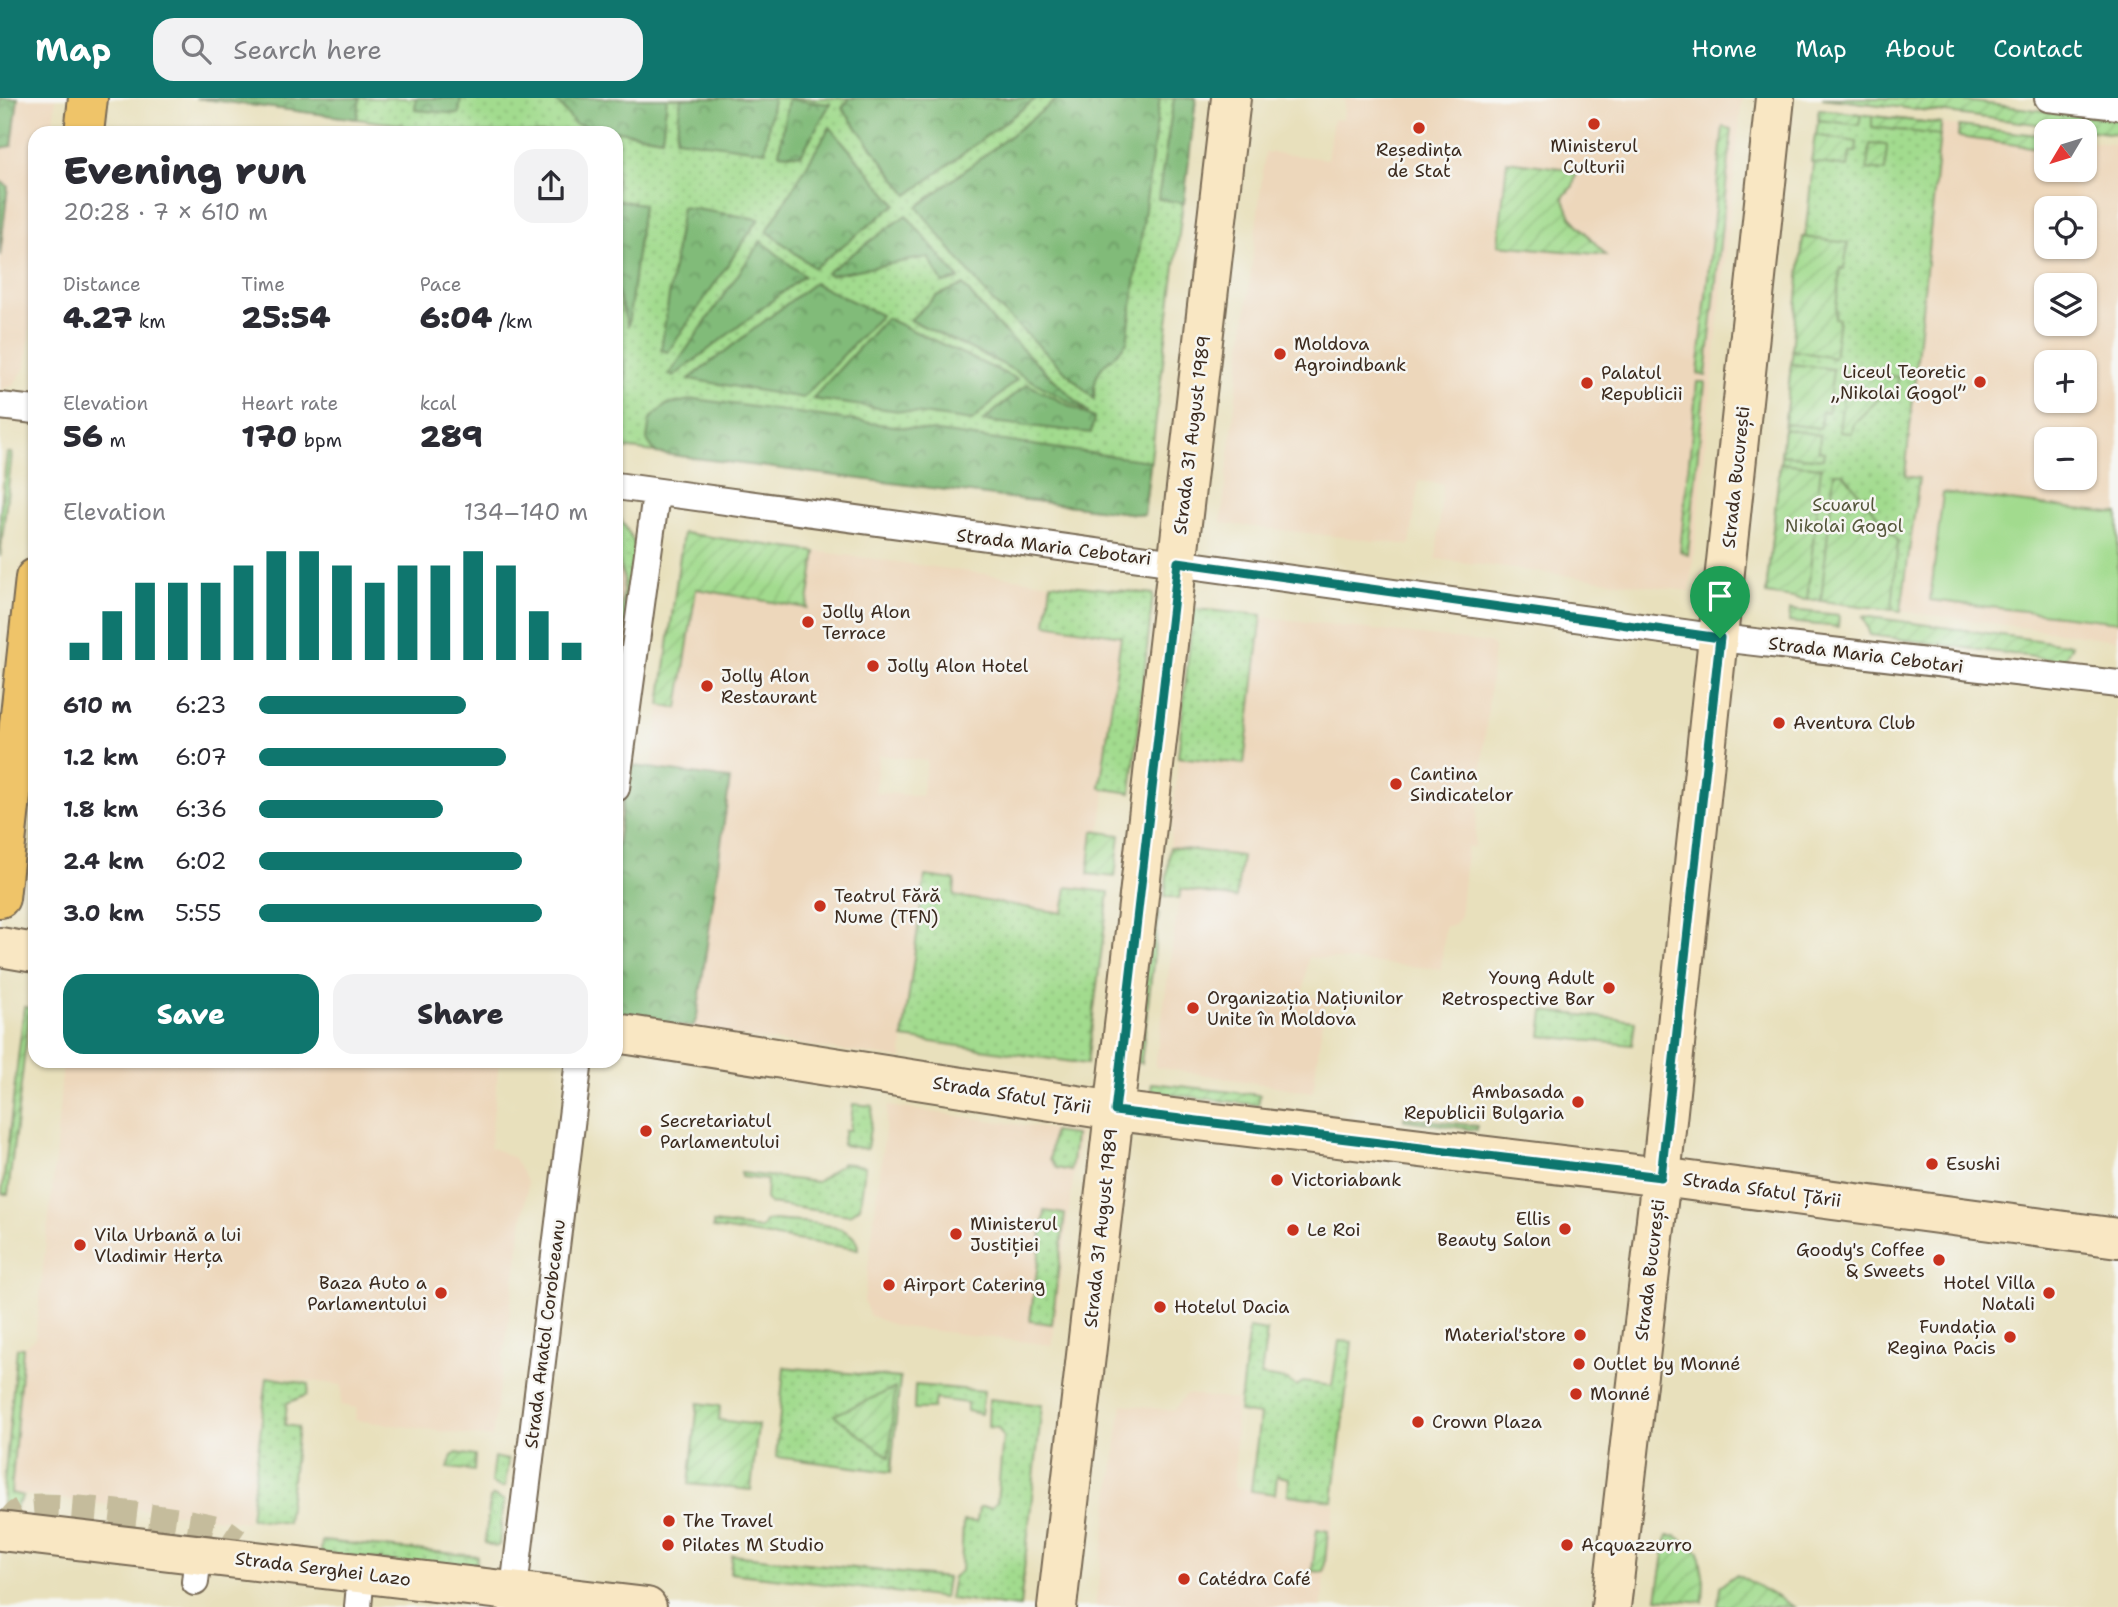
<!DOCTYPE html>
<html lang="en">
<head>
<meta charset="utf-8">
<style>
	:root { --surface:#fff; --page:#f2f2f3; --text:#2b2b33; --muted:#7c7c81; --accent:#0f766e }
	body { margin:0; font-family:"Shantell Sans",sans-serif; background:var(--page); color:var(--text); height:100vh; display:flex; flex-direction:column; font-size:26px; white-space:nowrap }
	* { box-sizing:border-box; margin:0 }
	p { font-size:23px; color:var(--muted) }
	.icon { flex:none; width:38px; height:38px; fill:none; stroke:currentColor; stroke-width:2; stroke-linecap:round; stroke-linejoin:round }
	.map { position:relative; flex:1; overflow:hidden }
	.side { position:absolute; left:28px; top:28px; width:595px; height:942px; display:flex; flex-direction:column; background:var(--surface); border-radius:21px; box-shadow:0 2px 5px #0004 }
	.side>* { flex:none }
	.needle { width:46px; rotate:232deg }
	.tools { position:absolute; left:2034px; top:21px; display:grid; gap:14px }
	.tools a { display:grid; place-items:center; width:63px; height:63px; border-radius:14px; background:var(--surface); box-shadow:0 2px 5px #0004; font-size:35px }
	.pin { position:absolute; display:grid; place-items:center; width:60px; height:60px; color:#fff; margin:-72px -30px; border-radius:50% 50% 50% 0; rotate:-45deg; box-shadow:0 0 7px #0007 }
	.pin .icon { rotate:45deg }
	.round { display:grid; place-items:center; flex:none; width:74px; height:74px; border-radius:21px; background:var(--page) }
	.summary { display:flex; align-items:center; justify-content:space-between; height:119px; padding:0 35px }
	h1 { font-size:38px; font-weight:800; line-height:52px }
	.figures { display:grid; grid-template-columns:repeat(3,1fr); gap:10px; height:119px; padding:7px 35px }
	.figures div { display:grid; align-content:center }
	.figures b { font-size:30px; font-weight:800 }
	.figures small { font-size:19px; font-weight:400 }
	.figures p { font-size:19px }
	.chart { height:196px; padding:14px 35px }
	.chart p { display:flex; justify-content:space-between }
	.chart svg { width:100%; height:126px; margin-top:7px; stroke:var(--accent); stroke-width:6 }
	.action { display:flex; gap:14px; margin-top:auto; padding:14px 35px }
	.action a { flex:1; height:80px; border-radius:21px; background:var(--accent); color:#fff; font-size:28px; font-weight:800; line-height:80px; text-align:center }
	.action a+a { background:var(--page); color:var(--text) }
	ul { padding:0 35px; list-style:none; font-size:23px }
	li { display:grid; grid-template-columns:112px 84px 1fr; align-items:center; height:52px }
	li i { height:18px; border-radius:9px; background:var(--accent) }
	header { display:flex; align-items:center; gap:42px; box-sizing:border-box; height:98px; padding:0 35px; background:var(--accent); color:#fff }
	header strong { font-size:33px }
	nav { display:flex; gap:38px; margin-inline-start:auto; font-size:24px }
	.search { width:490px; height:63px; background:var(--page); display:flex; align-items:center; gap:18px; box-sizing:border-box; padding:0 24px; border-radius:21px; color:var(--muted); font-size:26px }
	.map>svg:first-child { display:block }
</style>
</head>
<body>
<header>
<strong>Map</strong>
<div class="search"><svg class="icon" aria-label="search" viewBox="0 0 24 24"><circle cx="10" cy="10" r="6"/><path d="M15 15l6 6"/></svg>Search here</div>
<nav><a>Home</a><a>Map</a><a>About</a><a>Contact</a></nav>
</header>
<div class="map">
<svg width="2118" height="1509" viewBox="0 0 2118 1509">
	<defs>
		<pattern id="grass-dots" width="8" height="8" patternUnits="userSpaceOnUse" patternTransform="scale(1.75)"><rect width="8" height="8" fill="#a2db8e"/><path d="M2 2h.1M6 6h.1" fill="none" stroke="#8cbc7a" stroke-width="1.8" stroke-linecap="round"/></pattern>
		<pattern id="forest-crowns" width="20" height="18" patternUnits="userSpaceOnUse" patternTransform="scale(1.75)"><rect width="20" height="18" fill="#81bb79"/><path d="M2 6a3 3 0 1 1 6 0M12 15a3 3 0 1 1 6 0" fill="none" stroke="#6b9863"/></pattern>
		<pattern id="garden-furrows" width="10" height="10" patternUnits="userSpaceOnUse" patternTransform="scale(1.75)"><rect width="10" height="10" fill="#a2db8e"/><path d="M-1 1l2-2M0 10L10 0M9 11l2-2" fill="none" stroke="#8cbc7a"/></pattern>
	</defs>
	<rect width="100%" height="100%" fill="#f6f6f2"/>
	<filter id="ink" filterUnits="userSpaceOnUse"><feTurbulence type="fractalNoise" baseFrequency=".0143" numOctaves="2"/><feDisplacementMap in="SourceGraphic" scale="14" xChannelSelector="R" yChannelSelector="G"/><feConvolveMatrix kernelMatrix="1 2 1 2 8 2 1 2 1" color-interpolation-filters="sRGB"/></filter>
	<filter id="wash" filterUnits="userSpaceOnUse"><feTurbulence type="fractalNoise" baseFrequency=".00686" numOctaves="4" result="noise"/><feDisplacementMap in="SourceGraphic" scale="28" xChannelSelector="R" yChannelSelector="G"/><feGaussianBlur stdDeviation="1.57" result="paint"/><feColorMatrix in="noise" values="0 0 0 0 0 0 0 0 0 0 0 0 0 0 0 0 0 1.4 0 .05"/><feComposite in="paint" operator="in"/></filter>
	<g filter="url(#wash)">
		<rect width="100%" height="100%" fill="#e8e0bc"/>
		<!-- built -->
		<path fill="#edd7bb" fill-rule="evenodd" d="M0,0H56L52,35H35V188L26,268L14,286L0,293Z
			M1345,0H1742L1690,493L1436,461L1443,386L1419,383L1410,447L1221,425L1265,54L1327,61L1333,21L1343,22Z
			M1941,26L2046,38V72H2084V43L2118,47V542L1901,513L1919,380L1905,379ZM2046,110H2084V149H2046ZM2046,187H2084V226H2046ZM2046,264H2084V303H2046ZM2046,341H2084V380H2046Z
			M616,412L633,439L616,632Z
			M683,435L1132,496L1092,792L1109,794L1087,966L903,940L902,961L620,922L616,753L628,667L652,671ZM879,657L927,663L921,698L875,694Z
			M1193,511L1490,545L1494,550L1474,749H1467L1460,819L1452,828H1445L1441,871L1308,859L1303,897L1325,901L1313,994L1155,969L1179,801L1165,798Z
			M63,963H499L490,1049L514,1060L528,1085L492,1340L355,1322L357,1310L341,1307L342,1287L265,1277L247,1424L11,1395L23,1250L35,1240L54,1074Z
			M888,1008L1079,1035L1052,1247L895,1228L869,1217L864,1202Z
			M1186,1296L1236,1302L1235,1389L1335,1406L1321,1509H1095L1122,1306L1174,1313Z"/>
		<!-- grass -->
		<path fill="url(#grass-dots)" stroke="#6e8256" stroke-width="2" d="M196,0H1196L1144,417L616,349V35H403V27Z
			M1819,11L1941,26L1905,378L1919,380L1901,513L1766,496Z
			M616,412L637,450L622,559L616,558V532H620L624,481L616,454Z
			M1051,485L1153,496L1131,695L1100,690L1121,538L1046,526Z
			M1193,511L1262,517L1244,666L1178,659Z
			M1170,749L1242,758L1236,800L1181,791L1179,801L1165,798Z
			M925,778L955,782L954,798L1063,815L1067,789L1109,794L1087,966L903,940Z
			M1544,913L1635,923L1632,947L1541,938Z
			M853,1006L873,1008L867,1051L842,1047L845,1032H850Z
			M1053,1034L1075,1037L1071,1073L1057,1070L1050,1061Z
			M843,1065L865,1068L860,1109L850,1117L770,1106L766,1101L767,1082L741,1079V1075L817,1084Z
			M1045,1113L1065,1116L1052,1226L1030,1223Z
			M774,1122C795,1125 858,1122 858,1151L713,1130V1125L761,1131L766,1123Z
			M1249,1230L1267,1233L1261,1278L1287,1282L1296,1288L1303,1284L1332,1288L1339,1243L1352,1244L1333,1403L1288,1397L1289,1380L1277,1378L1275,1396L1251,1393L1260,1317L1239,1314Z
			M17,1250H23L11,1395L23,1398L14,1412L2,1406Z
			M784,1269L900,1280L891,1374L776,1359Z
			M267,1279L309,1286L307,1297L287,1305L285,1327L298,1329L287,1425L250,1420Z
			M915,1287L984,1293L981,1316L967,1313V1305L935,1301L933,1311H914Z
			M989,1301L1042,1307L1020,1509L949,1501L953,1479L961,1473L963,1423L977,1424L979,1409H992L997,1404L1003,1339L998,1330L988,1329Z
			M494,1359L508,1362L505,1389L502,1390L491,1385Z
			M493,1398L504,1402L499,1447L495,1449L485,1445L490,1401Z
			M322,1443L477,1458L475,1474L321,1455Z
			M732,1457L947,1480L944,1500L730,1475Z"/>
		<!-- forest -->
		<path fill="url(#forest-crowns)" stroke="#5e724c" stroke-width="2" d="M0,0H18L12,48L0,50Z
			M196,0H360L357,21Z
			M416,0H461L459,16L415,12Z
			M554,0H667L662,40L575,26Z
			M681,0H773L765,53L676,41Z
			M850,0H1037L908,97L842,10Z
			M1059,0H1160L1127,244C1109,267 1093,265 1094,301L992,203L917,109Z
			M1174,0H1196L1184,105L1158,101Z
			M788,1L830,6L801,57L779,55Z
			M830,29L896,106L814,170L767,133Z
			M0,83L8,88L0,158Z
			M616,102L643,106L628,229L616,190Z
			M682,109L759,121L668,254L661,252Z
			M906,117L959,181L943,185L928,159L830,177L826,175Z
			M761,143L804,178L674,278L669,277Z
			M814,185L881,217L803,300L689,281Z
			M963,187L993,223L1089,315L1000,265L910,222L936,198Z
			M886,220L1017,281L972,323L812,301Z
			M616,239C624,264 632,294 616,317Z
			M1027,286L1094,320L1091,335L983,323Z
			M695,301L1150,363L1144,417L656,355L647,342L650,321L666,307Z
			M628,667L730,681L697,919L693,929L616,921V753Z"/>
		<!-- garden -->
		<path fill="url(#garden-furrows)" stroke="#6e8256" stroke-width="2" d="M1822,0H1941L2118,22V36Z
			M1819,11L1861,16L1859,27L1818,22Z
			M1872,18L1941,26L1940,37L1872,29Z
			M1959,28L2046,38V51L1958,39Z
			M1723,29L1732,31L1706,278L1698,276Z
			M1815,37L1857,44L1856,54H1850L1848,69L1811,64Z
			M1870,46L1887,47L1885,73L1867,71Z
			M1507,63L1577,72L1573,88L1563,99L1571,119L1606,157L1498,147Z
			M1803,139L1848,145L1844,171L1840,170L1835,220L1839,221L1834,260L1792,252Z
			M1791,266L1833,271L1828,314H1822L1820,330L1785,326Z
			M1846,273L1898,279L1896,295L1886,294L1854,325L1852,335L1839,334Z
			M1697,284H1705L1688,457L1680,453Z
			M1784,331L1820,337L1819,353L1824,354L1823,361L1781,357Z
			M7,355H12L0,459V417Z
			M1780,365L1821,369L1807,502L1766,496Z
			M1834,375H1843L1898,443L1892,512L1821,503Z
			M683,435L816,454L807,510L696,491L678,610L660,607Z
			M1790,512L1839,517L1838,529L1789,524Z
			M1863,518L2072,547L2064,563L1870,537Z
			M1093,733L1120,737L1115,779L1088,776Z
			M1153,814L1159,815L1141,965L1135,964Z
			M24,909L30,910L8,1096H2Z
			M1152,985L1260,997L1258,1007L1151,994Z
			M1404,1019L1477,1028V1032L1404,1022Z
			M895,1290L889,1359L834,1317Z
			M698,1305L720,1308L719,1322L758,1327L751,1392L689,1386Z
			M457,1355L475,1358L474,1373L448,1370L452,1358Z
			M1317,1431L1328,1433L1324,1474L1312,1473Z
			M1667,1438H1676L1699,1454L1704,1483L1703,1504L1657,1500Z
			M1737,1476L1794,1509H1718L1720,1488Z"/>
		<!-- pitch -->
		<path fill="#a2db8e" stroke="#6e8256" stroke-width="2" d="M1943,395L2118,416V524L1930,502Z"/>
	</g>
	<g filter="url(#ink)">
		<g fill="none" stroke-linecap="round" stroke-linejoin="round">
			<!-- street-tunnel -->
			<path stroke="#c5bc9c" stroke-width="26" stroke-dasharray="26 13" stroke-linecap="butt" d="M6,1433C10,1422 14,1414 26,1410C45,1403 196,1423 220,1431C226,1433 232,1439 238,1443"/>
			<!-- street casing -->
			<g stroke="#786a55" stroke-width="30">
				<path id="street" d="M2048,0L2118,8
					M0,308L35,312
					M616,388L1720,540L2118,586
					M616,690L656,396
					M195,1484L198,1456
					M512,1507L579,962
					M358,1509L361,1476"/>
			</g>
			<!-- secondary casing -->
			<g stroke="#786a55" stroke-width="42">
				<path id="secondary" d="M0,849L35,855
					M616,935L1115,1013L1661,1079L2118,1140
					M0,1433L647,1509
					M1057,1509L1231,0
					M1611,1509L1661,1079L1775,0"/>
			</g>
			<!-- primary casing -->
			<g stroke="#786a55" stroke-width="42">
				<path id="primary" d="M84,35L88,0
					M0,800L35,480"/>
			</g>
			<!-- street -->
			<use href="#street" stroke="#fff" stroke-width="26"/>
			<!-- secondary -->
			<use href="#secondary" stroke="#f9e7c3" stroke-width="38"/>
			<!-- primary -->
			<use href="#primary" stroke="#efc469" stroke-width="38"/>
		</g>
	</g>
	<g fill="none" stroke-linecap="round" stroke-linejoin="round" filter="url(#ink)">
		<!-- route casing -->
		<g stroke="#fff" stroke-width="14">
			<path id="route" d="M1178,464L1720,540L1661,1079L1115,1013Z"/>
		</g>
		<!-- route -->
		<use href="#route" stroke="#0f766e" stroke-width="9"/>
	</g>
	<!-- markers -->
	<g fill="#c8321e" stroke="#f6f6f2" stroke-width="2.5">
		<circle cx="1594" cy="26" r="7"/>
		<circle cx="1419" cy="30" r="7"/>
		<circle cx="1280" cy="256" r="7"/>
		<circle cx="1980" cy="284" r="7"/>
		<circle cx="1587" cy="285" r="7"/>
		<circle cx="808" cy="524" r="7"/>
		<circle cx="873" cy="568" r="7"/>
		<circle cx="707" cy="588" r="7"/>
		<circle cx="1779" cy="625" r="7"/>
		<circle cx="1396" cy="686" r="7"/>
		<circle cx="820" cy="808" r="7"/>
		<circle cx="1609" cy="890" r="7"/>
		<circle cx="1193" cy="910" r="7"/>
		<circle cx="1578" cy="1004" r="7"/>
		<circle cx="646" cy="1033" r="7"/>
		<circle cx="1932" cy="1066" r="7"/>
		<circle cx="1277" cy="1082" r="7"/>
		<circle cx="1565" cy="1131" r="7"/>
		<circle cx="1293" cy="1132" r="7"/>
		<circle cx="956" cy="1136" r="7"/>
		<circle cx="80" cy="1147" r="7"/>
		<circle cx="1939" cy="1162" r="7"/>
		<circle cx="889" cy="1187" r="7"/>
		<circle cx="441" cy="1195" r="7"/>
		<circle cx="2049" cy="1195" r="7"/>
		<circle cx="1160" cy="1209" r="7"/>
		<circle cx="1580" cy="1237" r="7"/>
		<circle cx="2010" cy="1239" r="7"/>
		<circle cx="1579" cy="1266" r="7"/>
		<circle cx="1576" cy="1296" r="7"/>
		<circle cx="1418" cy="1324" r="7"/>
		<circle cx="669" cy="1423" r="7"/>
		<circle cx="668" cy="1447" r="7"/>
		<circle cx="1567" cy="1447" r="7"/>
		<circle cx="1184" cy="1481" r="7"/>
	</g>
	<g text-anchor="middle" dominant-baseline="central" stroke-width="5" stroke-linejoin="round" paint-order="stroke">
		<!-- poi labels -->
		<g font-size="18" fill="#3b2a1e" stroke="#f6f6f2" text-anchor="start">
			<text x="1594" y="48" text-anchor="middle">Ministerul<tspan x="1594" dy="21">Culturii</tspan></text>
			<text x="1419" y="52" text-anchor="middle">Reședința<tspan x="1419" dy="21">de Stat</tspan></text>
			<text x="1294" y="246">Moldova<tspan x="1294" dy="21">Agroindbank</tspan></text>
			<text x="1966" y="274" text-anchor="end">Liceul Teoretic<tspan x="1966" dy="21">„Nikolai Gogol”</tspan></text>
			<text x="1601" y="275">Palatul<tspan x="1601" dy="21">Republicii</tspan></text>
			<text x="822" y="514">Jolly Alon<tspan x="822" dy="21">Terrace</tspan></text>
			<text x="887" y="568">Jolly Alon Hotel</text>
			<text x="721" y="578">Jolly Alon<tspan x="721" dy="21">Restaurant</tspan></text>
			<text x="1793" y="625">Aventura Club</text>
			<text x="1410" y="676">Cantina<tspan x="1410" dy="21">Sindicatelor</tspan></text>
			<text x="834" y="798">Teatrul Fără<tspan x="834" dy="21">Nume (TFN)</tspan></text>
			<text x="1595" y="880" text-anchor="end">Young Adult<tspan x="1595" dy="21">Retrospective Bar</tspan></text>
			<text x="1207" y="900">Organizația Națiunilor<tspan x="1207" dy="21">Unite în Moldova</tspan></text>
			<text x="1564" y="994" text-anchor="end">Ambasada<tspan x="1564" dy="21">Republicii Bulgaria</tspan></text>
			<text x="660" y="1023">Secretariatul<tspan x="660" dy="21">Parlamentului</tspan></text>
			<text x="1946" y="1066">Esushi</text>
			<text x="1291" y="1082">Victoriabank</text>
			<text x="1551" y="1121" text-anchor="end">Ellis<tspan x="1551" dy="21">Beauty Salon</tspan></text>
			<text x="970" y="1126">Ministerul<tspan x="970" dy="21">Justiției</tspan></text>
			<text x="1307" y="1132">Le Roi</text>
			<text x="94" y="1137">Vila Urbană a lui<tspan x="94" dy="21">Vladimir Herța</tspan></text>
			<text x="1925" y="1152" text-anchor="end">Goody's Coffee<tspan x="1925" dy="21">&amp; Sweets</tspan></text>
			<text x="427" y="1185" text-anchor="end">Baza Auto a<tspan x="427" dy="21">Parlamentului</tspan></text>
			<text x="2035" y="1185" text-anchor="end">Hotel Villa<tspan x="2035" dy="21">Natali</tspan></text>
			<text x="903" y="1187">Airport Catering</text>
			<text x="1174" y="1209">Hotelul Dacia</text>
			<text x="1996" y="1229" text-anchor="end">Fundația<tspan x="1996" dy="21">Regina Pacis</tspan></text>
			<text x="1566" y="1237" text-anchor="end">Material'store</text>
			<text x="1593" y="1266">Outlet by Monné</text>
			<text x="1590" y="1296">Monné</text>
			<text x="1432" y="1324">Crown Plaza</text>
			<text x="683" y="1423">The Travel</text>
			<text x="682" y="1447">Pilates M Studio</text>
			<text x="1581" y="1447">Acquazzurro</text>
			<text x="1198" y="1481">Catédra Café</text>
		</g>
		<!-- street labels -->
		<g font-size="18" fill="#3b2a1e" stroke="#f6f6f2">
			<text transform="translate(1192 337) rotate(-83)">Strada 31 August 1989</text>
			<text transform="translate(1736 379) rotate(-84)">Strada București</text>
			<text transform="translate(1054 449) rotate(7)">Strada Maria Cebotari</text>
			<text transform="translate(1866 557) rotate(7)">Strada Maria Cebotari</text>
			<text transform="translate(1012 997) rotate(9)">Strada Sfatul Țării</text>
			<text transform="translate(1762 1092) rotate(8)">Strada Sfatul Țării</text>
			<text transform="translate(1101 1130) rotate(-84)">Strada 31 August 1989</text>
			<text transform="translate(1650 1172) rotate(-83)">Strada București</text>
			<text transform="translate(545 1236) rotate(-83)">Strada Anatol Corobceanu</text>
			<text transform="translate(323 1471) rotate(7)">Strada Serghei Lazo</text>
		</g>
		<!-- park labels -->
		<g font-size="18" fill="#55563a" stroke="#f6f6f2">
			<text x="1844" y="407">Scuarul<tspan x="1844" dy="21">Nikolai Gogol</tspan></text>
		</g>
	</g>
</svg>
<div class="tools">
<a><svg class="needle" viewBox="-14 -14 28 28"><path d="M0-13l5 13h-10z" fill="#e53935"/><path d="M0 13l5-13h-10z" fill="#7c7c81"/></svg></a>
<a><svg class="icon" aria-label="locate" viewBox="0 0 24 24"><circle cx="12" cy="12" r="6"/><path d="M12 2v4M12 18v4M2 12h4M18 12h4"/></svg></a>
<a><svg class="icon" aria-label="layers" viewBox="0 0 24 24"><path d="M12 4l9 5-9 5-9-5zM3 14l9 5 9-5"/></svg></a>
<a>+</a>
<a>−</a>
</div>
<div class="pin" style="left:1720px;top:540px;background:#1e9e55"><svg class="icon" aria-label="arrive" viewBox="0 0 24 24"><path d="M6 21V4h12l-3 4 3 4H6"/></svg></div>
<section class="side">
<div class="summary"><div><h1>Evening run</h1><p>20:28 · 7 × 610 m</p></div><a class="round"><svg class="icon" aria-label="share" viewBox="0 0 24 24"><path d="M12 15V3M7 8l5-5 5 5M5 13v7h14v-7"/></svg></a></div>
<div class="figures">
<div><p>Distance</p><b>4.27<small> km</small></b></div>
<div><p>Time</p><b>25:54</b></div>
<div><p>Pace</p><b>6:04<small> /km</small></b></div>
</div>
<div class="figures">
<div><p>Elevation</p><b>56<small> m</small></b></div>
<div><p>Heart rate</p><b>170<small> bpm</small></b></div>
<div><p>kcal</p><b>289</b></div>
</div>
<div class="chart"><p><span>Elevation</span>134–140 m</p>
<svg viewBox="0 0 160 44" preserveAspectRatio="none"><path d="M5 44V38M15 44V27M25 44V17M35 44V17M45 44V17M55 44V11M65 44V6M75 44V6M85 44V11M95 44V17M105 44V11M115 44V11M125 44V6M135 44V11M145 44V27M155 44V38"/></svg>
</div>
<ul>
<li><b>610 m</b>6:23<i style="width:63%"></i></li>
<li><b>1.2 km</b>6:07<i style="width:75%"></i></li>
<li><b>1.8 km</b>6:36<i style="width:56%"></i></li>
<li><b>2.4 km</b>6:02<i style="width:80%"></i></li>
<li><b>3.0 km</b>5:55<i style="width:86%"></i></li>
</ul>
<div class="action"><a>Save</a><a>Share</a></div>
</section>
</div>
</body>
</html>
